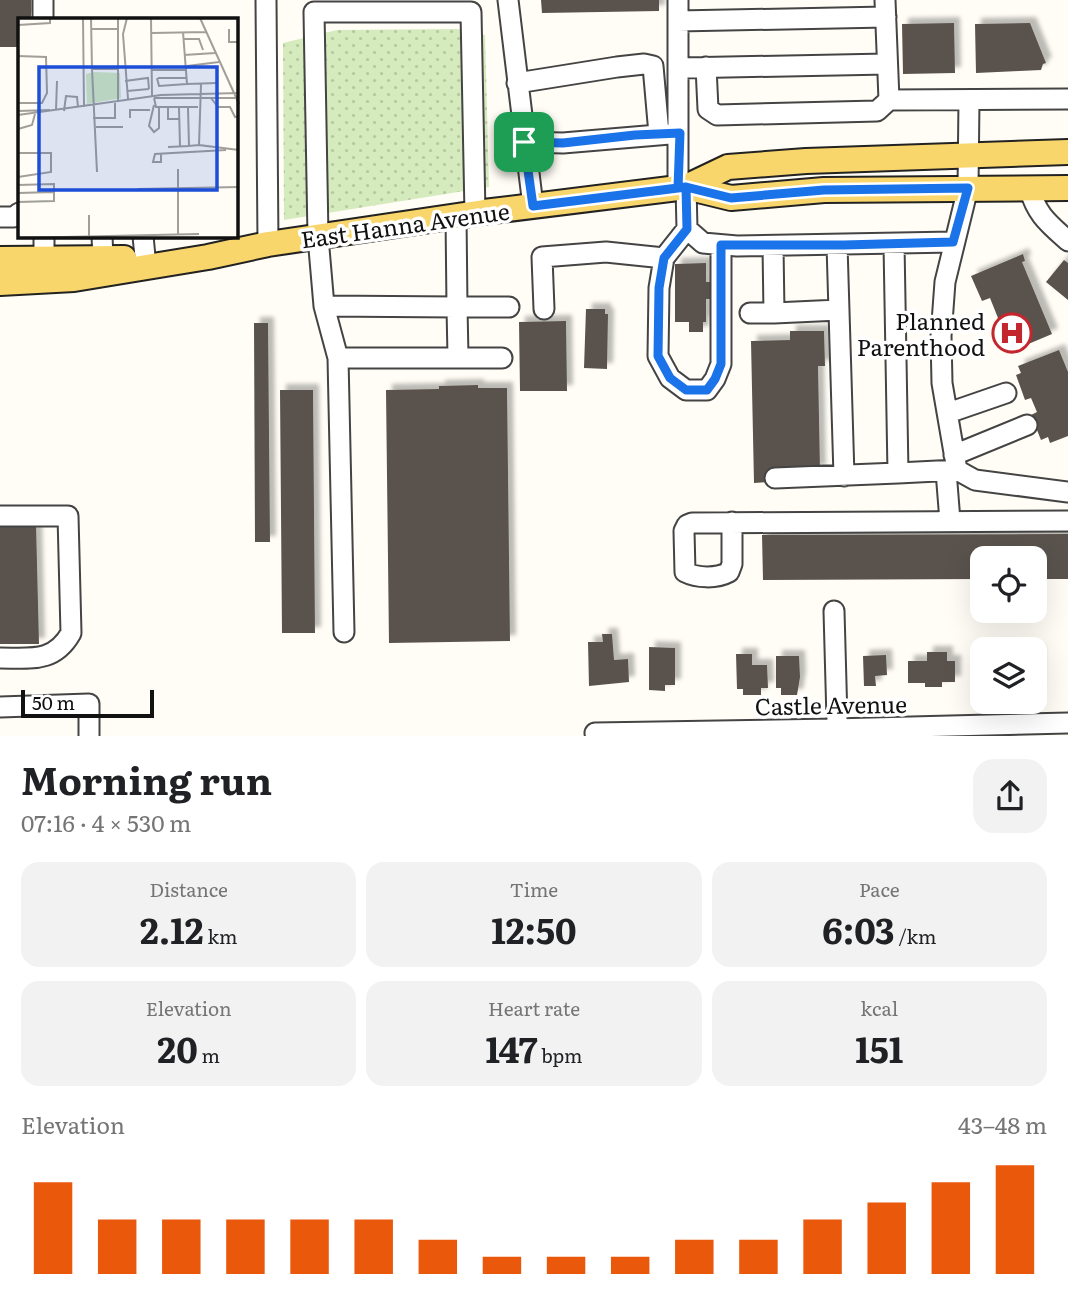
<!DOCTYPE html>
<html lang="en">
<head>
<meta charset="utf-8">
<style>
	:root { --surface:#fff; --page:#f2f2f2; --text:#202124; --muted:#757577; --accent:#ea580c }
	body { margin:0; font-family:Literata,serif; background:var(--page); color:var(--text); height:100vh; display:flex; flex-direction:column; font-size:26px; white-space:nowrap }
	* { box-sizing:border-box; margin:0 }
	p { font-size:23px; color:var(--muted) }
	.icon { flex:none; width:38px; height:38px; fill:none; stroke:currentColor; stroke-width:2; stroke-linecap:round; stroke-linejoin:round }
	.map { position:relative; height:736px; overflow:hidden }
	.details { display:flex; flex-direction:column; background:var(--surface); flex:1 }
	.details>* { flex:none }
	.fabs { position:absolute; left:970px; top:546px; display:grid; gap:14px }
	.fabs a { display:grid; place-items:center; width:77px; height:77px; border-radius:14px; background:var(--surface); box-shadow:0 7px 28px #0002; font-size:35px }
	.scale { position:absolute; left:21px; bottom:18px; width:133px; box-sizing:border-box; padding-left:7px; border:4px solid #111; border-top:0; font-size:19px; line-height:24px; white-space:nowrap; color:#111; -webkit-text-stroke:5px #fff; paint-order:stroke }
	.pin { position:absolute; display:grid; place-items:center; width:60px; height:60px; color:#fff; margin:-30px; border-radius:14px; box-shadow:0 4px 10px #0006 }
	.round { display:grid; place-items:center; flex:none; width:74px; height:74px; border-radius:21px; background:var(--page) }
	.summary { display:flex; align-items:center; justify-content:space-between; height:119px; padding:0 21px }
	h1 { font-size:38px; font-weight:700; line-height:52px }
	.metrics { display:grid; grid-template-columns:repeat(3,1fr); gap:10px; height:119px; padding:7px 21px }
	.metrics div { display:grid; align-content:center; border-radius:18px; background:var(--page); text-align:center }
	.metrics b { font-size:35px; font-weight:700 }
	.metrics small { font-size:19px; font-weight:400 }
	.metrics p { font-size:19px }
	.chart { height:196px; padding:14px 21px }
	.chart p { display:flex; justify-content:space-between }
	.chart svg { width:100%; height:126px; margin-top:7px; stroke:var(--accent); stroke-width:6 }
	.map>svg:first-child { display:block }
</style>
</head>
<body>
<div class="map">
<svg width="1068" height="736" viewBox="0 0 1068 736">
	<defs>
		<pattern id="park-dots" width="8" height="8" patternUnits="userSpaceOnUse" patternTransform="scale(1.75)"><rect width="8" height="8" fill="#d5ebbd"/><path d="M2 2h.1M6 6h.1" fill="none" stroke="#b6c8a1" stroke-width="1.8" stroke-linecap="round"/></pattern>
		<filter id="shadow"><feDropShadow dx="6" dy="-6" stdDeviation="2" flood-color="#0004"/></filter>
	</defs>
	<rect width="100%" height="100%" fill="#fffdf5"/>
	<!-- park -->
	<path fill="url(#park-dots)" d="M457,29L485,35L489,187L284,220L283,43L337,30Z"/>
	<!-- building -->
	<path fill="#5a524d" filter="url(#shadow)" d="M0,0H31V19H19V47H0Z
		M541,0H659V11L542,13Z
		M954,23L955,73L903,74L902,24Z
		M1030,23L1046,63L1043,64L1041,70L976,73L975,24Z
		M1023,254L1025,261L1022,262L1052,334L1014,350L1013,347L1004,351L994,326L1000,323L990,298L982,301L971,276Z
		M1064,260L1068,263V300L1046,282Z
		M706,263V282H712L711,299H706V322H703V332H689V322H675V264Z
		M586,309H605V314H608L607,369L584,368Z
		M566,321L567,391H520L519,322Z
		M254,323H268L270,542H255Z
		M790,331H824L825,366H818L820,471L767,472L768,482L754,483L751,341L790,340Z
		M1059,350L1068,372V436L1050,443L1048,437L1041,440L1031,415L1037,412L1031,398L1025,400L1016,375L1021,373L1018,366Z
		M478,385V388H507L510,641L389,643L386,390L439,389V386Z
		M280,390H313L315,633H282Z
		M0,524H36L39,644H0Z
		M1068,534V579H1034V558H982V579L763,580L762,535Z
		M602,634H612L614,660L628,659L629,682L589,686L588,642H603Z
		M649,647L675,648V685H665V691L649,690Z
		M1034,651H1038L1039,659L1038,689H1034Z
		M927,652H947V661H955V682H942V687H925V683H908V661H927Z
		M736,654H752V665H767L768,688H761V695H743V689H737Z
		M886,655L887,675L875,676L876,686H864L863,656Z
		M776,656H799L800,677L797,695H781V688H776Z"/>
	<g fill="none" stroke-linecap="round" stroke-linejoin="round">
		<!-- minor casing -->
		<g stroke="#444" stroke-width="23">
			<path id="minor" d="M43,0V19
				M266,0L268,244
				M508,0L533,206
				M678,0V188
				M885,0L889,100L1068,99
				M678,21L886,17
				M706,67L708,109L717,115L877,111L889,100
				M679,68L887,64
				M517,83L617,67L644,64L653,66L659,134
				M969,100L968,188L945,282L941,336L942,383L957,470L975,480L1068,492
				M524,142L563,143L670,134
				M686,187L687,229L703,243L737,246L953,242
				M1029,188C1037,215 1048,223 1068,241
				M0,217H14L19,213
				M687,229L664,258L659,288L658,356L670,378L686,390H707L715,379L721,364V245
				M44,236V259
				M102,236L103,258
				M143,236L146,267
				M894,244L898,473L957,470
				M837,245L844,476
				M773,246L774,313L839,310
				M324,306L457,307L456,216
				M544,309L542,257L606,252L664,258
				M750,313H774
				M458,357L457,307H509
				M338,358H502
				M948,413L1006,393
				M954,455L1027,425
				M946,471L950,521
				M775,478L898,473
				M0,516H68L71,633C54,663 31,658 0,658
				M732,522V564L729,572C716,579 697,578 685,572L684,531L687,525L692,523C818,522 943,521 1068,521
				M344,632L338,358L324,306L318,237L314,12H471L475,214
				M0,707L89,704V736
				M595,733L833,729L1068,723
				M833,736L837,720L834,611"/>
		</g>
		<!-- major casing -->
		<g stroke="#222" stroke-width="28">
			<path id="major" d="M686,187L731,198L824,190L1068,188
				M0,259L124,258
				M0,283L74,279L208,257L268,244L484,212L686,187L728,167L806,161L1068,152"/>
		</g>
		<!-- minor -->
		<use href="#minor" stroke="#fff" stroke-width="19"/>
		<!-- major -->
		<use href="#major" stroke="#f9d66b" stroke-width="24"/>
	</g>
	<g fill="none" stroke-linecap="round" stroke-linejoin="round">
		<!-- route casing -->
		<g stroke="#fff" stroke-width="14">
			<path id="route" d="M524,142L533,206L686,187L687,229L664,258L659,288L658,356L670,378L686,390H707L715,379L721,364V245H844L953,242L968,188L824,190L731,198L686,187L678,188L680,133L635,135L563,143L524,142"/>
		</g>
		<!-- route -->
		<use href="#route" stroke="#1a73e8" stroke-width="9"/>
	</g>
	<!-- icons -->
	<defs>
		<g id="hospital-ring" transform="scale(2.0125)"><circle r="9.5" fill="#fff" stroke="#c4262e" stroke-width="1.5"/><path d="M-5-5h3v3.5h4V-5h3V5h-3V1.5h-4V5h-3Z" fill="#c4262e"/></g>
	</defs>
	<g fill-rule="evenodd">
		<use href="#hospital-ring" x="1012" y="333"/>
	</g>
	<g text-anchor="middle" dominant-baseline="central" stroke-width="7" stroke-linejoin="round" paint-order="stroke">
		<!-- street labels -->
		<g font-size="23" fill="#111" stroke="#fff">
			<text transform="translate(405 224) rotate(-8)">East Hanna Avenue</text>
			<text transform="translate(831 704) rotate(-1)">Castle Avenue</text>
		</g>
		<!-- poi labels -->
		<g font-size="23" fill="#111" stroke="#fff" text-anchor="end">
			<text x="985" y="320">Planned<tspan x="985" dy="26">Parenthood</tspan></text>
		</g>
	</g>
	<!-- overview -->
	<g transform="translate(18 18)">
		<rect width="220" height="220" fill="#fffdf5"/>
		<path d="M77,54L102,55L103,80L69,86L68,56Z" fill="#d5ebbd"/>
		<path fill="none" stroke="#a09f9a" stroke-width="2" d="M65,0L66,89M73,0L74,51M109,0L105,16L110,81M133,0L134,78M182,0L221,86M0,7L32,5V0M73,11H100M211,11V24H221M165,14L169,66L199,65M134,15L188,14M165,21H181L185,32M166,37L197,35M0,38L28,39L29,75L24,85H0M169,48L201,44M100,51V0M134,52H169M139,60L141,68L169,66M140,60H169M107,63L130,60L131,71M183,66L181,127L221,132M109,73L131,71M136,80L138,89H180M136,80H220M193,80L200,89H212L217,99L221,98M136,87L131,108L136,114L141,110V90M150,90V101H161M161,90L162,128M170,90L171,128L181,127M38,92L39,63M0,93L32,92M46,93L48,78L59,79L60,89M0,97L143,77L221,75M75,100H97V85M112,100V92H132M78,109H105M0,111L14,107L17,96M150,129L171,128M0,135H33V154L0,159M143,136V144H135L137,136L208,132M79,154L74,51H100V82M0,167L36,166V183L0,184M120,171L221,169M0,175L36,174M71,197V219M160,217V151M0,220L181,216"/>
		<path fill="#1d4ed8" fill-opacity="0.15" stroke="#1d4ed8" stroke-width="3.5" d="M21,49H199V172H21Z"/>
		<rect width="220" height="220" fill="none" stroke="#111" stroke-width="3.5"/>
	</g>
</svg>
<div class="fabs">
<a><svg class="icon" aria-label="locate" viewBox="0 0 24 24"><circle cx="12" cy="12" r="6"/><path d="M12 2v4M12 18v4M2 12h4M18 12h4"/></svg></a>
<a><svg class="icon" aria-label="layers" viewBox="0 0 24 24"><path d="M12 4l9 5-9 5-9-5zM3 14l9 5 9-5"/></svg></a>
</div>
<div class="scale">50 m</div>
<div class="pin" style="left:524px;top:142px;background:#1e9e55"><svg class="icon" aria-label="arrive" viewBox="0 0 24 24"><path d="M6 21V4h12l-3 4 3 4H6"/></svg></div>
</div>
<section class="details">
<div class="summary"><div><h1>Morning run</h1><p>07:16 · 4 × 530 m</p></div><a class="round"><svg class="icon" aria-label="share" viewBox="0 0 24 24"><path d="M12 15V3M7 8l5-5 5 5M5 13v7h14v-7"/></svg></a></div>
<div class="metrics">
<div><p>Distance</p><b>2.12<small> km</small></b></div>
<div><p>Time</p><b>12:50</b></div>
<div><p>Pace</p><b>6:03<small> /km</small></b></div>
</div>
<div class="metrics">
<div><p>Elevation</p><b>20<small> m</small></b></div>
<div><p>Heart rate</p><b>147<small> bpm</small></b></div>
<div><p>kcal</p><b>151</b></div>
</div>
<div class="chart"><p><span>Elevation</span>43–48 m</p>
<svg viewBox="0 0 160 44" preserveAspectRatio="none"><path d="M5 44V12M15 44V25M25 44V25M35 44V25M45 44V25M55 44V25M65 44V32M75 44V38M85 44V38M95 44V38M105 44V32M115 44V32M125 44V25M135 44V19M145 44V12M155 44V6"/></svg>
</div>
</section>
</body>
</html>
